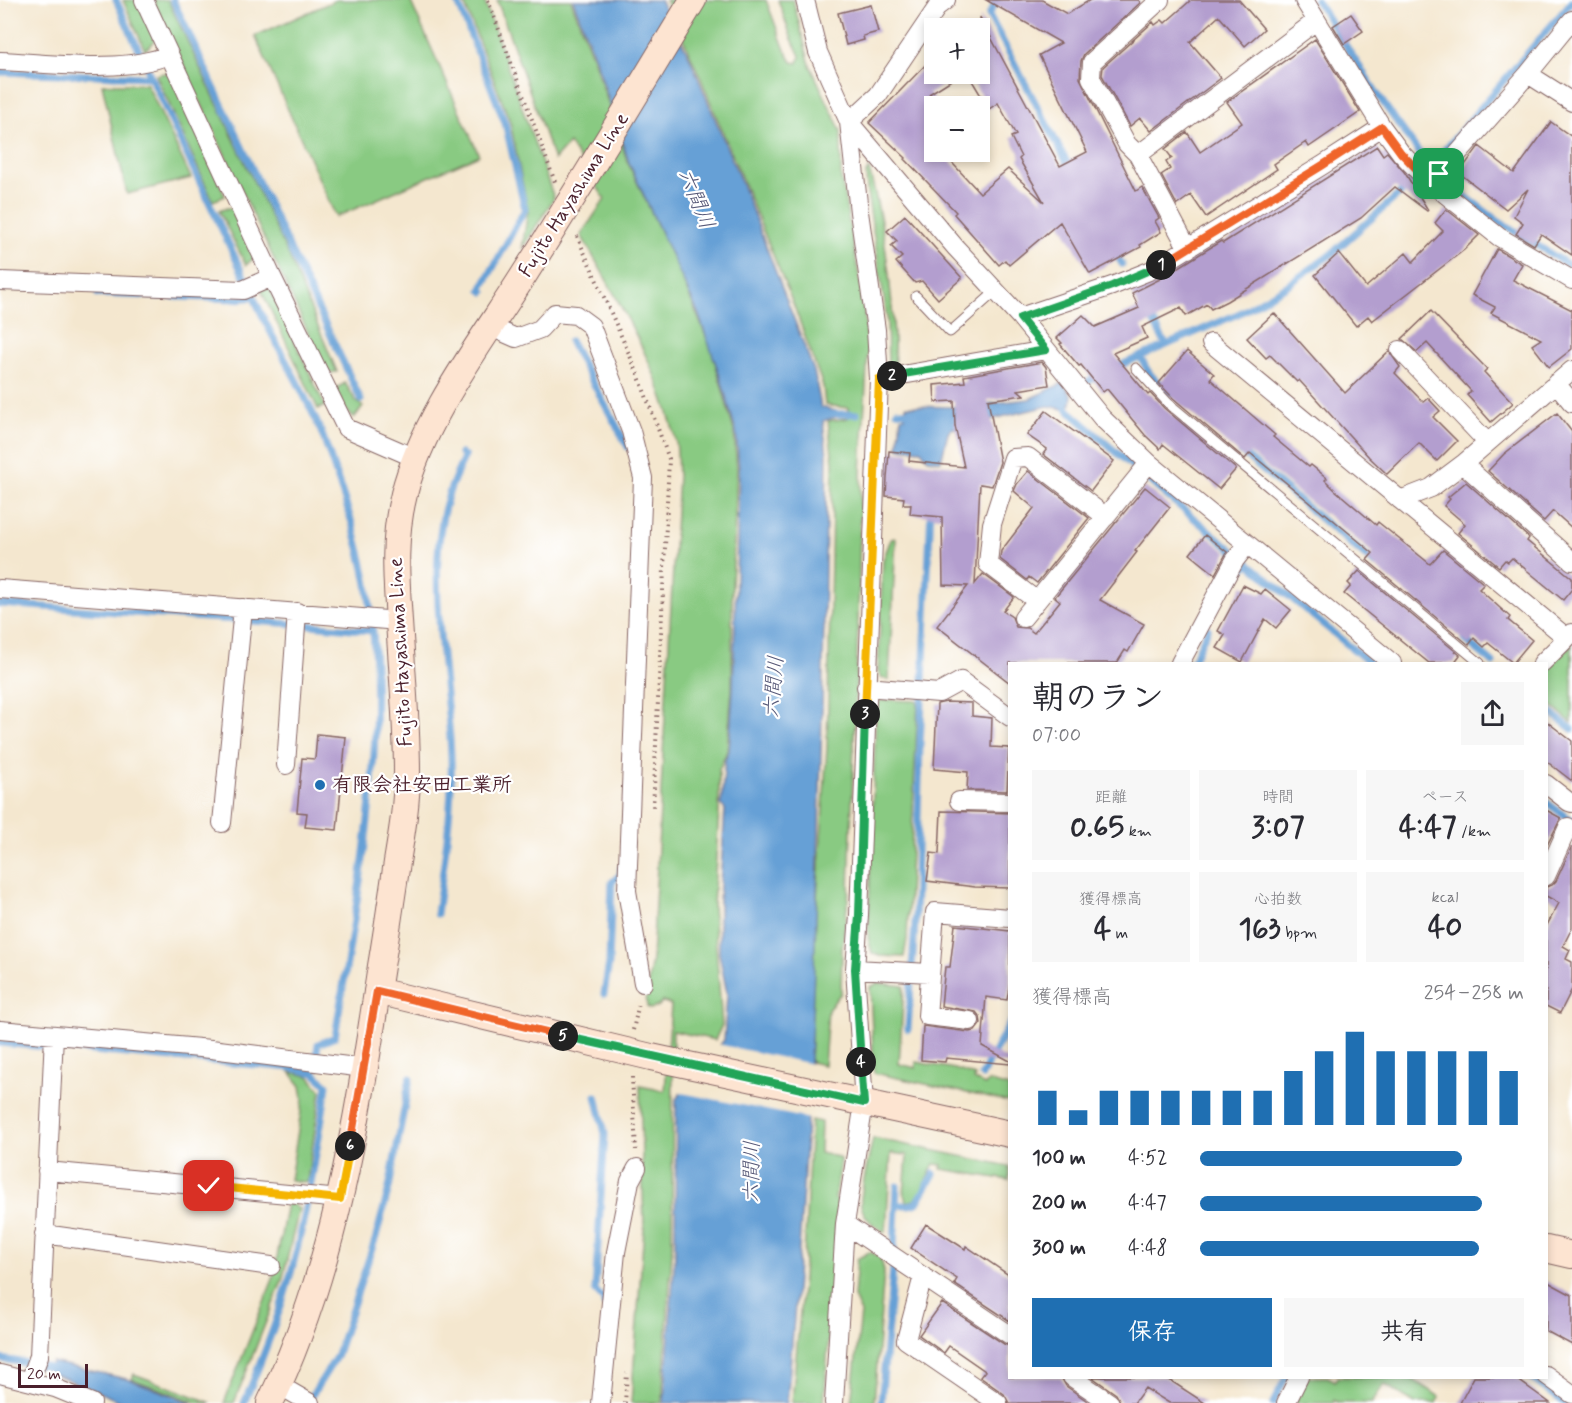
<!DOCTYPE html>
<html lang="ja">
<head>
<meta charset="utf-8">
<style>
	:root { --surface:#fff; --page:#f7f7f7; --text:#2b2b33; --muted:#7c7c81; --accent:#1f6fb2 }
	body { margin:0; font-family:Mynerve,"Klee One",sans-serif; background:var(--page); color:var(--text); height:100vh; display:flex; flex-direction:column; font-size:22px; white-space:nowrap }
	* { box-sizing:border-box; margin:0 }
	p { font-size:20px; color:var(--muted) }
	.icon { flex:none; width:33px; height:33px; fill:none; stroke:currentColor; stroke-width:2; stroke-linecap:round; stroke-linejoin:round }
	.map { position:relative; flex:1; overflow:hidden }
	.panel { position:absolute; left:1008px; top:662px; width:540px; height:717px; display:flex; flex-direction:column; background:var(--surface); border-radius:0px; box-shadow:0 3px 9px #0003 }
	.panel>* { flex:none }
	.buttons { position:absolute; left:924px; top:18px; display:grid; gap:12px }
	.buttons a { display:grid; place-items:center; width:66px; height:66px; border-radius:0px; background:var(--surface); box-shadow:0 3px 9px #0003; font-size:30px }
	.scale { position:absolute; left:18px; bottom:15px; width:70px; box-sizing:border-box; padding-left:6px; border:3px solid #4a1f2b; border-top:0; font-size:16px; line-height:21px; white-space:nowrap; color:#4a1f2b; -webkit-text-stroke:4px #fff; paint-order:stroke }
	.pin { position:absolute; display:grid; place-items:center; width:51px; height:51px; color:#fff; margin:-26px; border-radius:12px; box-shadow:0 3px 9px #0006 }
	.km { position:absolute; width:30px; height:30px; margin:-15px; border-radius:50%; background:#222; color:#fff; font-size:16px; line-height:30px; text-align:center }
	.round { display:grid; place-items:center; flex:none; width:63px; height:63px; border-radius:0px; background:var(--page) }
	.head { display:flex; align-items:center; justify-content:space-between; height:102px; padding:0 24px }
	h1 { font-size:33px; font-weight:700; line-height:45px }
	.metrics { display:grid; grid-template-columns:repeat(3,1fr); gap:9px; height:102px; padding:6px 24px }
	.metrics div { display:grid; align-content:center; border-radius:0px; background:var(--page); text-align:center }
	.metrics b { font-size:30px; font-weight:700 }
	.metrics small { font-size:16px; font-weight:400 }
	.metrics p { font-size:16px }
	.chart { height:168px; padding:12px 24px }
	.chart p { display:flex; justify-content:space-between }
	.chart svg { width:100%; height:108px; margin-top:6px; stroke:var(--accent); stroke-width:6 }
	.cta { display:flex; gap:12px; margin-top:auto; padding:12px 24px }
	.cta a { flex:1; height:69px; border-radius:0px; background:var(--accent); color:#fff; font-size:24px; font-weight:700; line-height:69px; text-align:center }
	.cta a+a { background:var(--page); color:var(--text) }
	ul { padding:0 24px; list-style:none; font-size:20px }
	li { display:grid; grid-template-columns:96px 72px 1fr; align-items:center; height:45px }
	li i { height:15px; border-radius:8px; background:var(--accent) }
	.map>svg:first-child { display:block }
</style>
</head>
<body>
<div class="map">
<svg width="1572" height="1403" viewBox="0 0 1572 1403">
	<rect width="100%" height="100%" fill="#fff"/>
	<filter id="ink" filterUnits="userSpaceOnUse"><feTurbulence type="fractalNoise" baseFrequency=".0167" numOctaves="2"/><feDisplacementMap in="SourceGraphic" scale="12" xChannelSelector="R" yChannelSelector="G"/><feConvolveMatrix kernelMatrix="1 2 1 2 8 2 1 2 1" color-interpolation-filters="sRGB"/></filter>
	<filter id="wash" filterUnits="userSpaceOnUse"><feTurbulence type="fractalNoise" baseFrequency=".008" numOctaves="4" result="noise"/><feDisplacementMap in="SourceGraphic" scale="24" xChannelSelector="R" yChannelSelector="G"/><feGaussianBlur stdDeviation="1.35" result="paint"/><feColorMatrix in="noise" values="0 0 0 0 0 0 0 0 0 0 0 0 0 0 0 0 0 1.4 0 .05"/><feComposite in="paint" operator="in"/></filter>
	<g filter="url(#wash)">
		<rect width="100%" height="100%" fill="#f4e7cf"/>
		<!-- green -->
		<path fill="#89ca82" stroke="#6a7456" stroke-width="1.5" d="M123,0H138L155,38L153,43L145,50Z
			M153,0H168L288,254L337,372L329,373L325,369Z
			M336,0H410L479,155L336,217L255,36Z
			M463,0H484L554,198L522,249L528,210L510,122Z
			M497,0H571L594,61L628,163L679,271L712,351L734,431L737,469L732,588V689L727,751L719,770V811L713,906L722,1025L715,1040L673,1031L672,1252L662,1403H631L644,1228L640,1086L665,1091L671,1005L662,1001L659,1006L651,1009L647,1007L646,996L652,959L678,475C677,464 678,453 676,443C661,371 617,299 581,235L605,199L569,143L554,160Z
			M666,0H766L785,50L792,62L798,63L800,56L791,37L778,0H793L810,65L841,131V178L862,292L868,350L861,472L858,623L849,890L842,950L841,993L828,1010L824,1065L810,1062L814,943L827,748L833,462L828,421L848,418V408L825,405L823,386L794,306L701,79Z
			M164,73H171L225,196L213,201L156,75Z
			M102,84H147L191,178L127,194Z
			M869,169C887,235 894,302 895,370L888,369L887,318L867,193L866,173Z
			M227,208L232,209L255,257L246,265L219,211Z
			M266,288L270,289L325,406L318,409L261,290Z
			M345,383L356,401L363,407L354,418L346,410L336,391L338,387Z
			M896,538L889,680L881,677L878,671L883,560L891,539Z
			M1572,644V723L1547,702V669Z
			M889,700L918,701L907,939L904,957L880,956L872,953L868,938L876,712L879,701Z
			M878,983L904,986L899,1064L916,1068V1062L955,1069L975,1076L974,1080L985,1085L988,1081L1009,1087V1102L874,1073L870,987Z
			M290,1072L309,1076L321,1091L307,1181L302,1182L290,1180L303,1099L301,1086Z
			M811,1120L821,1122L820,1153L838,1157L841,1161L835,1199L838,1201L824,1403H792L803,1277Z
			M873,1138L1009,1166V1180L941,1169L942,1165L934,1164L920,1194L915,1200L906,1202L904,1194L907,1155L891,1153L886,1232C875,1228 863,1217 861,1205C859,1195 871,1150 873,1138Z
			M287,1203L292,1204L299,1209L282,1281L234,1403H224L273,1279Z
			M869,1252C881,1255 882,1261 884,1271L874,1403H851L861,1313L854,1297L857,1259Z
			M134,1374L212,1403H198L132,1379Z
			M1308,1377H1328L1335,1381L1337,1377H1409L1440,1397L1437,1403H1415L1384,1384L1372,1403H1339L1334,1400L1333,1403H1295Z"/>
		<!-- water -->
		<path fill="#66a0d6" stroke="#586080" stroke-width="1.5" d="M573,0H660L690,58L744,189L814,371L821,407L839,412V416L823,421L827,455C822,771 815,1088 787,1403H664L675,1254L676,1099L724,1040L727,994L719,953V900L725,809L721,805L725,760L729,750L733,689L739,470L736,432L721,379L698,313L629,163L597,64Z
			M1063,383L1072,396L1071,404L1063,409L1048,406L951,429L948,433L941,461L928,459L921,450L898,448L901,417H905L906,406L960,407L1029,399Z
			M52,1362L131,1380L192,1403H124L50,1372Z"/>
		<!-- pier -->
		<path fill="#f4e7cf" d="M717,1044L812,1064L810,1119L677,1092Z"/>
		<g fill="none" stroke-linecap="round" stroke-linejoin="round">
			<!-- stream -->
			<path stroke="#66a0d6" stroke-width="7" d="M116,0C164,107 214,213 264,319C282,355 303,390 319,427C325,440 329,454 334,468C347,506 360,545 367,584C392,734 358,889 335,1037L318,1044L314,1073L327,1085C318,1147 308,1208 292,1269C280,1315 262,1360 244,1403
				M173,0L361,400
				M457,0L505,123L525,209L481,290L484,292
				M997,0L989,15L1071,170
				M1316,0L1386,107L1431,169
				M0,72L150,77
				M1439,176L1498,221L1572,267
				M1114,251L1122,264
				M98,294L237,299L254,297
				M1150,315L1166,345
				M570,341L628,447
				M1141,356C1146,373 1157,382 1170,393
				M1114,368L1240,313L1285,287L1330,255L1429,168L1572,1
				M1077,388L1099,375
				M1061,400L1069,411L1162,492L1370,663
				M897,411L912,413
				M831,414H857
				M1241,452L1375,564
				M1233,582L1248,563
				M0,604L310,625L372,631
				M1464,639L1493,663
				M1192,663L1208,629
				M1546,709L1572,729
				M1546,802L1572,821
				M437,914C444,862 453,809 451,756C448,674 423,572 449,493C453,481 459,468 465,456L461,454
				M604,994L609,963L612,882L621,874V868
				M908,1029L915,923L920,746L931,508
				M0,1043L292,1068L314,1073
				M982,1075L1010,1023
				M596,1096L605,1134L595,1290L604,1300V1304
				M896,1205H909L917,1203L934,1174
				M0,1359L35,1364L59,1370
				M1529,1377L1565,1403
				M309,1400L336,1357L376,1237L389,1188L410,1078
				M881,1403L893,1270L897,1186
				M1273,1403L1286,1377"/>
		</g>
		<g id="blocks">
			<!-- building -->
			<path fill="#b39ecf" d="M986,0H1042L1067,14L1090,0H1139L1140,3L1084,54L1081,61L1080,78L1136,191L1142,187L1159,218L1155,221L1161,232L1140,245L1141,247L1090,274L1060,222L1009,265L1005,260L999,265L954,214L956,212L905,159L906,158L869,123L934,56V74H961L929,94L934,99V152H942L980,193L1008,169L1044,202L1019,159L1021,157L1011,137L1016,135L998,103L989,109L968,74H980V17L1060,166L1087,152L1039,55L1061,43Z
				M1191,0H1239L1264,29L1245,46L1219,16L1190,42L1221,78L1151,131L1140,118L1130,126L1102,75L1103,67L1153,22L1155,25L1162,20L1165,23Z
				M871,5L878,32L863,36L864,40L846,45L838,13Z
				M1351,14L1363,31L1344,44L1333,26Z
				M1315,39L1360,112L1309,147L1306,142L1274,164L1277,169L1206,217L1191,195L1177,205L1161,175L1170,169L1166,162L1172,158L1165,149L1187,132L1200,152L1242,123L1227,102Z
				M1551,122L1572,137V255L1541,234L1534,245L1516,234L1523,223L1514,216L1528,189L1506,209L1459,173L1479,146L1514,173Z
				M1377,146L1383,155L1387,152L1405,173L1428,210L1427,211L1395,187L1361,218L1227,301L1211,309L1207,304L1186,316L1181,308L1142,327L1147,338L1113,353L1148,395L1150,393L1164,408L1236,469L1219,489L1163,444L1160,449L1145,435L1107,389L1103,392L1081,365L1079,366L1060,344L1062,343L1057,338L1083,315L1095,327L1139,308L1132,293L1160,279L1221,241L1223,243Z
				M1446,209L1479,235L1464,250L1372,321L1368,316L1356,326L1315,275L1339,253L1366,287L1406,253L1413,262L1443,231L1435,223Z
				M905,215L962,278L938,299L922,281L915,283L896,262L902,257L891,246L897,241L887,231Z
				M1497,249L1522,264L1513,280L1572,310V349L1549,367L1532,345L1541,339L1491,313L1495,307L1472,295Z
				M1431,311L1487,369L1484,372L1513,403L1491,422L1467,395L1471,391L1427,343L1417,352L1402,339Z
				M1274,313L1345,393L1389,351L1400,367L1395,373L1423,402L1428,398L1440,411L1433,417L1457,441L1437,461L1419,443L1387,474L1369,457L1299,380L1297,382L1270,355L1266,358L1247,338Z
				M1187,351L1214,374L1210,379L1275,435L1273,437L1309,467L1311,465L1327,478L1325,480L1335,490L1376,525L1378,522L1430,564L1443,550L1484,584L1479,589L1510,617L1508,620L1532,640L1513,663L1488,643L1484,647L1474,638L1469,645L1367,560L1373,553L1325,513L1324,514L1250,453L1245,459L1173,398L1159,383Z
				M1042,362L1046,367L1049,385L1018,390L1024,395L988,400L1000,462L992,486L980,484L975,584L983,574L1014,597L1003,611L1012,617L1016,627L1027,628L1034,633L1060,601L1055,597L1145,487L1170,507L1135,551L1137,552L1100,600L1144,624L1128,652L1125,650L1117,663H1010V683L937,626L968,586L943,585L942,517L910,514L911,504H903L904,498L886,496L887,478L889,451L910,453L909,461L964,467L955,426L954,401L935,402L934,385L965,382L964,376Z
				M1046,411L1114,461L1091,491L1043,454L1047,449L1027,435Z
				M1557,413L1572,432V528L1553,511L1544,521L1488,471L1504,454Z
				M1028,471L1089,518L1037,583L1029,577L1027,580L1000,559L1001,551L1034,508L1014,491L1017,484Z
				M1466,482L1529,538L1527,541L1572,578V589L1563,600L1512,558L1508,562L1505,560L1499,567L1458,533L1465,524L1444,506L1450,499L1448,497Z
				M1205,535L1227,552L1215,574L1190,554Z
				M1359,571L1460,655L1454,663H1429L1344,594L1351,586L1348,583Z
				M1243,585L1261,594L1265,589L1291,610L1276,628L1265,619L1242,662L1217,648L1225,635L1218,631Z
				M946,702L972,703V716L992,718L991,747L1009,748L1007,791L967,790L968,772L934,769L937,704Z
				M1546,721L1572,741V781L1546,761Z
				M317,734L346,737L337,830L305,827L307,813L297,812L302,758L315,759Z
				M1546,810L1561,818L1546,847Z
				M941,811L1010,813V888L975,887L927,881L931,853L939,854Z
				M1572,846V928L1563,946L1570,950L1566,959L1572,962V989L1560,1013L1546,1006V927L1559,903L1546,896V887L1552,885L1556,881Z
				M955,925L1010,931V983L1007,1000L986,997L982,1046L1010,1061V1064L946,1058L945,1062L921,1060L923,1026L969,1032L975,1031L981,1023L980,1017L976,1012L941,1006L945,967H950Z
				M926,1224L965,1249L966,1246L1010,1276V1321L954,1284L957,1279L911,1248Z
				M1546,1281L1572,1295V1345L1546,1331Z
				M942,1303L1004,1344L1010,1346V1377H1061L1066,1386L1090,1403H1009L1004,1394L980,1377L985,1371L949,1346L944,1353L919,1335Z
				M1092,1377H1165L1205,1403H1169L1145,1388L1134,1403H1121L1116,1394Z
				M1474,1377H1514L1550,1403H1460Z"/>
		</g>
	</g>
	<g filter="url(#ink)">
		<use href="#blocks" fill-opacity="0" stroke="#866564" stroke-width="1.5"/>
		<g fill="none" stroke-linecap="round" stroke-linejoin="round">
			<!-- lane casing -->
			<g stroke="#866564" stroke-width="11">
				<path id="lane" d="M916,296L950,332L996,291
					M1136,368L1168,403L1480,663"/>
			</g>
			<!-- street casing -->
			<g stroke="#866564" stroke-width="20">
				<path id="street" d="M144,0L272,277L346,428L415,458
					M805,0L818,52L849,122L859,212L876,330L879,379L859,915L855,969L864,1103L845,1224L834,1403
					M946,0L938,6L878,95L849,122L956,248L1020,317L1102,418L1149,463L1392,663
					M1160,0L1092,62L1091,78L1127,144L1138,155L1188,249
					M1304,0L1382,127L1401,153L1425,178L1499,237L1572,280
					M0,61C52,63 120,74 169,55
					M1528,74L1572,102
					M1138,155L1316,21
					M1431,184L1528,74L1572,20
					M0,281L243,290L272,277
					M1020,317L1112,286L1154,269L1323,165L1382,127
					M491,327L516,338L540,329L555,313L576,315L591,326L631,431L643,478L627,891L643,983
					M1211,343L1567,638
					M1400,350L1487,442
					M879,379L1046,350
					M1556,383L1572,403
					M1463,464L1572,561
					M1400,500L1431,488L1463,464L1572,370
					M0,589L399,621
					M1037,601L988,564L992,524L1013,458L1028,457L1106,517
					M1023,618L1149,463
					M1180,663L1235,560L1247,545
					M1542,663L1572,633
					M866,687L939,693L961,681L1010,717
					M286,765L297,612
					M1546,784L1569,802L1572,803
					M959,801L1010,802
					M222,823L243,608
					M1546,876L1568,827
					M855,969L930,973
					M970,1021L927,1016L935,912L1010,918
					M0,1030L211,1049L364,1068
					M47,1171L340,1199
					M845,1224L1010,1335
					M44,1234L271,1266
					M923,1276L906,1340L998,1403
					M0,1374L55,1388L92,1403
					M1546,1375L1572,1394
					M1072,1377L1110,1403
					M30,1381L39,1356L54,1035
					M279,1385L310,1403
					M601,1403L616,1252L630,1181L637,1168
					M1286,1403L1299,1377"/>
			</g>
			<!-- secondary casing -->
			<g stroke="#866564" stroke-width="28">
				<path id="secondary" d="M377,991L651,1057L1010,1134
					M1546,1249L1572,1255
					M270,1403C336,1266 358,1115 381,966C387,931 392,896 397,862C402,832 407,802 407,772C407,722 402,671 399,621C396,576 393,538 404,494C424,415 484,339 527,270C584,181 638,90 693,0"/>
			</g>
			<!-- path -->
			<path stroke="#866564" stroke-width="4" stroke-dasharray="1.5 4.5" stroke-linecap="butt" d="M488,0L555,182
				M577,236L638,374L669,459L653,810
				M633,1030L639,1003
				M632,1077L636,1150
				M625,1403L627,1373"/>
			<!-- lane -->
			<use href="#lane" stroke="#fff" stroke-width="9"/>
			<!-- street -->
			<use href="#street" stroke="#fff" stroke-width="18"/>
			<!-- secondary -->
			<use href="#secondary" stroke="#fde4d1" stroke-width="26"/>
		</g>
	</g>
	<g fill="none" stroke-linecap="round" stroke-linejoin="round" filter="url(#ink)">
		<!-- split-1 casing -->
		<g stroke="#fff" stroke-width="12">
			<path id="split-1" d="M1161,265L1323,165L1382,127L1401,153L1431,184L1439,174"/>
		</g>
		<!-- split-2 casing -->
		<g stroke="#fff" stroke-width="12">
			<path id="split-2" d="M892,376L1046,350L1020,318L1112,286L1161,265"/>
		</g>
		<!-- split-3 casing -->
		<g stroke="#fff" stroke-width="12">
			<path id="split-3" d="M865,714L879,379L892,376"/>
		</g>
		<!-- split-4 casing -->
		<g stroke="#fff" stroke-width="12">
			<path id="split-4" d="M861,1062L855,969L859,915L865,714"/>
		</g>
		<!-- split-5 casing -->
		<g stroke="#fff" stroke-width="12">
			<path id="split-5" d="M563,1036L864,1103L861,1062"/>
		</g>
		<!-- split-6 casing -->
		<g stroke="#fff" stroke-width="12">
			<path id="split-6" d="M350,1146L377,991L563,1036"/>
		</g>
		<!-- split-7 casing -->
		<g stroke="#fff" stroke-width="12">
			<path id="split-7" d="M209,1186L340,1199L350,1146"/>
		</g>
		<!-- split-1 -->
		<use href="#split-1" stroke="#f0652b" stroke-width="8"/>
		<!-- split-2 -->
		<use href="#split-2" stroke="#22a559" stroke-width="8"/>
		<!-- split-3 -->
		<use href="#split-3" stroke="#f5b400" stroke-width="8"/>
		<!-- split-4 -->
		<use href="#split-4" stroke="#22a559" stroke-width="8"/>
		<!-- split-5 -->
		<use href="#split-5" stroke="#22a559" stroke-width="8"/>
		<!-- split-6 -->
		<use href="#split-6" stroke="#f0652b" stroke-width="8"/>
		<!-- split-7 -->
		<use href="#split-7" stroke="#f5b400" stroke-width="8"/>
	</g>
	<!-- markers -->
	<circle fill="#1f6fb2" stroke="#fff" stroke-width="2" cx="320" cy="785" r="6"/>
	<g text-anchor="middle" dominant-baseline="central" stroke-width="4.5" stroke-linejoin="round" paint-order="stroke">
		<!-- street labels -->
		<g font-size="20" fill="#4a1f2b" stroke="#fff">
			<text transform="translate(574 195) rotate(-58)">Fujito Hayashima Line</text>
			<text transform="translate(401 652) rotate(-93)">Fujito Hayashima Line</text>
		</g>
		<!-- poi labels -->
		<g font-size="20" font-weight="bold" fill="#4a1f2b" stroke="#fff" text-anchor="start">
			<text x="332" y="785">有限会社安田工業所</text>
		</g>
		<!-- water labels -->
		<g font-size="21" font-style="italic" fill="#575978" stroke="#fff">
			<text transform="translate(696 199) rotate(68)">六間川</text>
			<text transform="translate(774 687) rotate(-85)">六間川</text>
			<text transform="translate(752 1172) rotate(-89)">六間川</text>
		</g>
	</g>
</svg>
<div class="buttons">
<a>+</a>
<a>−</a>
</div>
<div class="scale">20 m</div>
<div class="pin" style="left:1439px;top:174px;background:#1e9e55"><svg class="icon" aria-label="arrive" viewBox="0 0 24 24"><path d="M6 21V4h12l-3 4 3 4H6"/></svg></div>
<div class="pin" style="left:209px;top:1186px;background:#d93025"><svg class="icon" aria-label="check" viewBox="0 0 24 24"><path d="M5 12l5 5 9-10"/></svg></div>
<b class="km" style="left:1161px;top:265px">1</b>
<b class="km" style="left:892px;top:376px">2</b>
<b class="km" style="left:865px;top:714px">3</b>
<b class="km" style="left:861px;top:1062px">4</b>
<b class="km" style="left:563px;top:1036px">5</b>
<b class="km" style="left:350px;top:1146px">6</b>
<section class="panel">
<div class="head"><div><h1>朝のラン</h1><p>07:00</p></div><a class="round"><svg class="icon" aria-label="share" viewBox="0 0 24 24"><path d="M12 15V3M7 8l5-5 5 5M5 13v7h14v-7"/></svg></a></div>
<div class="metrics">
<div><p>距離</p><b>0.65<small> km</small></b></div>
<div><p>時間</p><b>3:07</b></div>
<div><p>ペース</p><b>4:47<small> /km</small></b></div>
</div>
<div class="metrics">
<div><p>獲得標高</p><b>4<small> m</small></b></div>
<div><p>心拍数</p><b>163<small> bpm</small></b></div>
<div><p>kcal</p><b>40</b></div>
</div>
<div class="chart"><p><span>獲得標高</span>254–258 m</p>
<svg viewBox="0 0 160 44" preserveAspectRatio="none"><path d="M5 44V30M15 44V38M25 44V30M35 44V30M45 44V30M55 44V30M65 44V30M75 44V30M85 44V22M95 44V14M105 44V6M115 44V14M125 44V14M135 44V14M145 44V14M155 44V22"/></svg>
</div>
<ul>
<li><b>100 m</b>4:52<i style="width:81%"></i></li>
<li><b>200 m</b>4:47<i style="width:87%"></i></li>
<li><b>300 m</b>4:48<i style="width:86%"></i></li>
</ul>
<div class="cta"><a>保存</a><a>共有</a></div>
</section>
</div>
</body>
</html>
